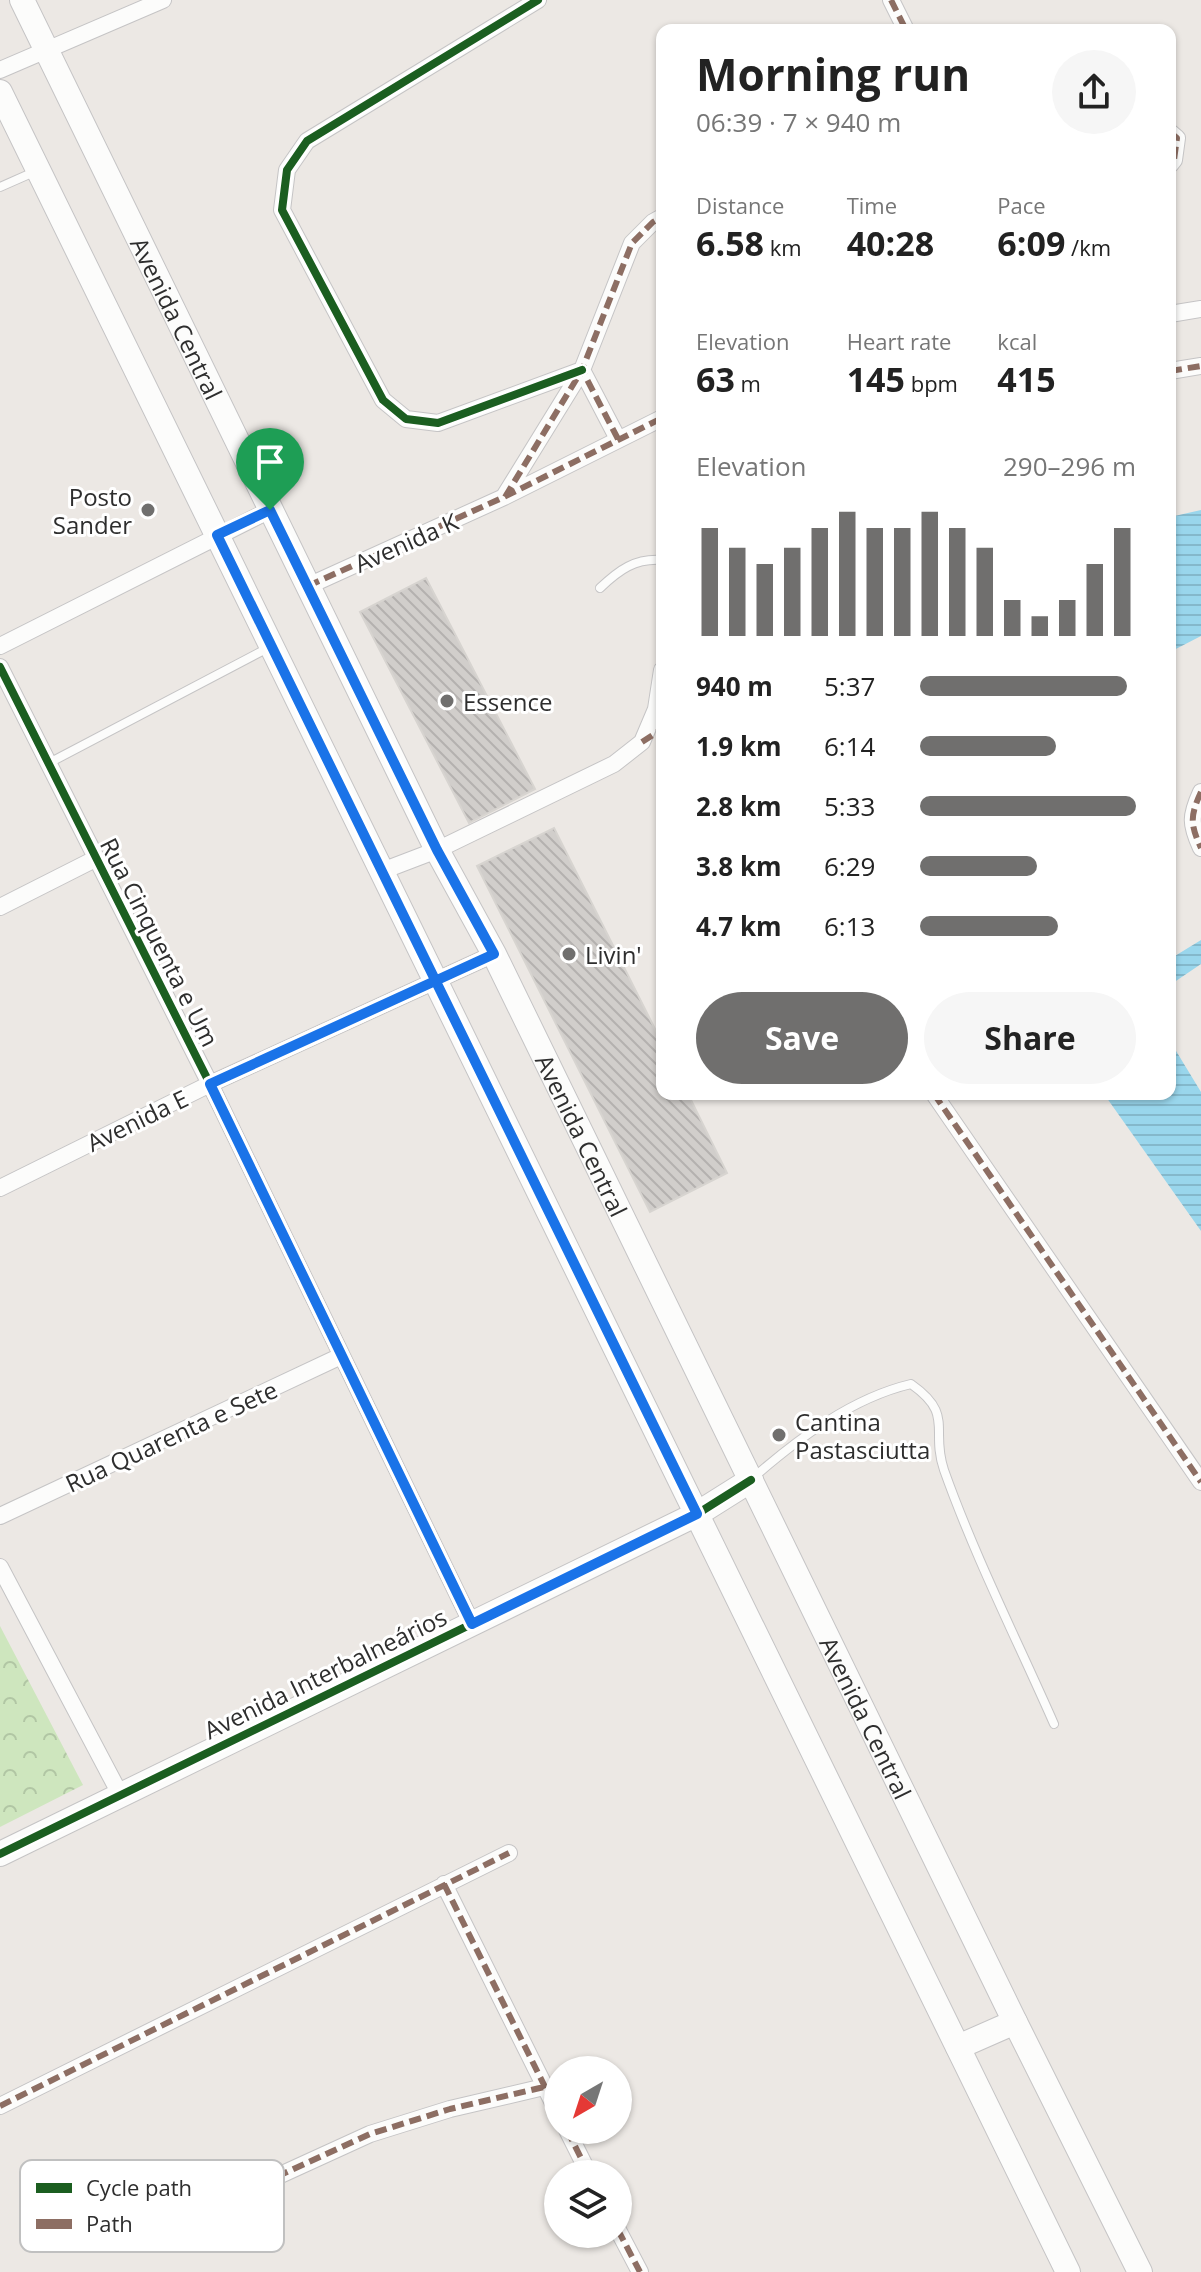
<!DOCTYPE html>
<html lang="en">
<head>
<meta charset="utf-8">
<style>
	:root { --surface:#fff; --page:#f6f6f6; --text:#222; --muted:#767676; --accent:#706f6e }
	body { margin:0; font-family:"Open Sans",sans-serif; background:var(--page); color:var(--text); height:100vh; display:flex; flex-direction:column; font-size:30px; white-space:nowrap }
	* { box-sizing:border-box; margin:0 }
	p { font-size:26px; color:var(--muted) }
	.icon { flex:none; width:44px; height:44px; fill:none; stroke:currentColor; stroke-width:2; stroke-linecap:round; stroke-linejoin:round }
	.map { position:relative; flex:1; overflow:hidden }
	.side { position:absolute; left:656px; top:24px; width:520px; height:1076px; display:flex; flex-direction:column; background:var(--surface); border-radius:16px; box-shadow:0 2px 6px #0004 }
	.side>* { flex:none }
	.needle { width:52px; rotate:219deg }
	.controls { position:absolute; left:544px; top:2056px; display:grid; gap:16px }
	.controls a { display:grid; place-items:center; width:88px; height:88px; border-radius:50%; background:var(--surface); box-shadow:0 2px 6px #0004; font-size:40px }
	.pin { position:absolute; display:grid; place-items:center; width:68px; height:68px; color:#fff; margin:-82px -34px; border-radius:50% 50% 50% 0; rotate:-45deg; box-shadow:0 0 8px #0007 }
	.pin .icon { rotate:45deg }
	.round { display:grid; place-items:center; flex:none; width:84px; height:84px; border-radius:42px; background:var(--page) }
	.headline { display:flex; align-items:center; justify-content:space-between; height:136px; padding:0 40px }
	h1 { font-size:44px; font-weight:700; line-height:60px }
	.stats { display:grid; grid-template-columns:repeat(3,1fr); gap:12px; height:136px; padding:8px 40px }
	.stats div { display:grid; align-content:center }
	.stats b { font-size:34px; font-weight:700 }
	.stats small { font-size:22px; font-weight:400 }
	.stats p { font-size:22px }
	.chart { height:224px; padding:16px 40px }
	.chart p { display:flex; justify-content:space-between }
	.chart svg { width:100%; height:144px; margin-top:8px; stroke:var(--accent); stroke-width:6 }
	.button { display:flex; gap:16px; margin-top:auto; padding:16px 40px }
	.button a { flex:1; height:92px; border-radius:48px; background:var(--accent); color:#fff; font-size:32px; font-weight:700; line-height:92px; text-align:center }
	.button a+a { background:var(--page); color:var(--text) }
	ul { padding:0 40px; list-style:none; font-size:26px }
	li { display:grid; grid-template-columns:128px 96px 1fr; align-items:center; height:60px }
	li i { height:20px; border-radius:10px; background:var(--accent) }
	.map>svg:first-child { display:block }
</style>
</head>
<body>
<div class="map">
<svg width="1201" height="2272" viewBox="0 0 1201 2272">
	<defs>
		<pattern id="park-crowns" width="20" height="18" patternUnits="userSpaceOnUse" patternTransform="scale(2)"><rect width="20" height="18" fill="#cee6be"/><path d="M2 6a3 3 0 1 1 6 0M12 15a3 3 0 1 1 6 0" fill="none" stroke="#b1c6a4"/></pattern>
		<pattern id="water-rules" width="6" height="5" patternUnits="userSpaceOnUse" patternTransform="scale(2)"><rect width="6" height="5" fill="#99d6ec"/><path d="M0 2.5h6" fill="none" stroke="#84b8cb"/></pattern>
		<pattern id="building-back-hatch" width="6" height="6" patternUnits="userSpaceOnUse" patternTransform="scale(2)"><rect width="6" height="6" fill="#d1cecb"/><path d="M-1 5l2 2M0 0l6 6M5-1l2 2" fill="none" stroke="#b4b1af"/></pattern>
	</defs>
	<rect width="100%" height="100%" fill="#ece8e4"/>
	<!-- park -->
	<path fill="url(#park-crowns)" d="M0,1626L83,1785L0,1827Z"/>
	<!-- water -->
	<path fill="url(#water-rules)" d="M1201,510V636L1170,652V517Z
		M1201,940V964L1170,985V959Z
		M1170,1041L1201,1092V1231L1104,1094H1170Z"/>
	<!-- building -->
	<path fill="url(#building-back-hatch)" stroke="#d7d4d0" stroke-width="2" d="M426,578L535,789L469,823L360,612Z
		M554,828L662,1043V1094H688L727,1173L650,1212L477,866Z"/>
	<g fill="none" stroke-linecap="round" stroke-linejoin="round">
		<!-- lane casing -->
		<g stroke="#c5c4c5" stroke-width="10">
			<path id="lane" d="M0,187L34,172
				M600,588C619,570 635,558 662,560
				M49,763L268,648
				M754,1477C799,1438 852,1398 911,1384C955,1415 930,1429 944,1470C975,1557 1017,1640 1054,1724"/>
		</g>
		<!-- street casing -->
		<g stroke="#c5c4c5" stroke-width="18">
			<path id="street" d="M538,0L307,141L287,170L282,210L383,400L406,419L438,423L582,370
				M891,0L906,30
				M0,70L163,0
				M1170,132L1177,138L1174,160L1170,165
				M1170,314L1201,309
				M1170,371L1201,366
				M618,439L582,370L632,243L653,222L662,217
				M505,495L582,370
				M308,586L504,497L662,418
				M0,646L270,510
				M0,667L210,1084L472,1624
				M1201,792C1190,816 1190,824 1201,848
				M382,871L437,850L614,764L642,742L656,709L662,670
				M0,907L95,859
				M934,1094L1201,1482
				M0,1188L210,1084L494,954
				M0,1516L341,1356
				M0,1567L121,1796
				M444,1884L558,2113
				M0,2106L509,1853
				M567,2130L589,2174
				M162,2229L370,2134L450,2109L544,2087
				M618,2230L640,2272"/>
		</g>
		<!-- secondary casing -->
		<g stroke="#c5c4c5" stroke-width="26">
			<g id="secondary">
				<path id="s1" d="M22,0L437,850L494,954L1015,2022L1140,2272"/>
				<path d="M0,92L1068,2272"/>
				<path d="M0,1854L697,1514L751,1480"/>
				<path d="M958,2047L1015,2022"/>
			</g>
		</g>
		<!-- lane -->
		<use href="#lane" stroke="#fcfcfb" stroke-width="8"/>
		<!-- street -->
		<use href="#street" stroke="#fcfcfb" stroke-width="16"/>
		<!-- secondary -->
		<use href="#secondary" stroke="#fcfcfb" stroke-width="24"/>
		<!-- quiet -->
		<path stroke="#8d6e63" stroke-width="6" stroke-dasharray="12 6" stroke-linecap="butt" d="M891,0L906,30
			M1170,132L1177,138L1174,160L1170,165
			M1170,371L1201,366
			M618,439L582,370L632,243L653,222L662,217
			M505,497L582,370
			M308,586L504,497L662,418
			M642,742L662,729
			M1201,792C1190,816 1190,824 1201,848
			M934,1094L1201,1482
			M444,1884L558,2113
			M0,2106L509,1853
			M567,2130L589,2174
			M162,2229L370,2134L450,2109L544,2087
			M618,2230L640,2272"/>
		<!-- cycleway casing -->
		<g stroke="#fff" stroke-width="13">
			<path id="cycleway" d="M538,0L307,141L287,170L282,210L383,400L406,419L438,423L582,370
				M0,667L210,1084L472,1624
				M0,1854L697,1514L751,1480"/>
		</g>
		<!-- cycleway -->
		<use href="#cycleway" stroke="#1b5e20" stroke-width="8"/>
	</g>
	<g fill="none" stroke-linecap="round" stroke-linejoin="round">
		<!-- route casing -->
		<g stroke="#fff" stroke-width="16">
			<path id="route" d="M270,510L217,535C377,862 537,1188 697,1514L472,1624L210,1084L494,954L437,850L270,510"/>
		</g>
		<!-- route -->
		<use href="#route" stroke="#1a73e8" stroke-width="10"/>
	</g>
	<!-- markers -->
	<g fill="#706f6e" stroke="#fff" stroke-width="3">
		<circle cx="148" cy="510" r="8"/>
		<circle cx="447" cy="701" r="8"/>
		<circle cx="569" cy="954" r="8"/>
		<circle cx="779" cy="1435" r="8"/>
	</g>
	<g text-anchor="middle" dominant-baseline="central" stroke-width="6" stroke-linejoin="round" paint-order="stroke">
		<!-- street labels -->
		<g font-size="24" fill="#2e2e2e" stroke="#fff">
			<text stroke="none"><textPath href="#s1" startOffset="354">Avenida Central</textPath></text>
			<text transform="translate(406 542) rotate(-24)">Avenida K</text>
			<text transform="translate(160 942) rotate(63)">Rua Cinquenta e Um</text>
			<text transform="translate(137 1120) rotate(-26)">Avenida E</text>
			<text stroke="none"><textPath href="#s1" startOffset="1266">Avenida Central</textPath></text>
			<text transform="translate(171 1436) rotate(-25)">Rua Quarenta e Sete</text>
			<text transform="translate(325 1673) rotate(-26)">Avenida Interbalneários</text>
			<text stroke="none"><textPath href="#s1" startOffset="1914">Avenida Central</textPath></text>
		</g>
		<!-- poi labels -->
		<g font-size="24" fill="#2e2e2e" stroke="#fff" text-anchor="start">
			<text x="132" y="496" text-anchor="end">Posto<tspan x="132" dy="28">Sander</tspan></text>
			<text x="463" y="701">Essence</text>
			<text x="585" y="954">Livin'</text>
			<text x="795" y="1421">Cantina<tspan x="795" dy="28">Pastasciutta</tspan></text>
		</g>
	</g>
	<!-- legend -->
	<rect x="20" y="2160" width="264" height="92" rx="12" fill="#fff" stroke="#c0c0c0" stroke-width="2"/>
	<rect x="36" y="2183" width="36" height="10" fill="#1b5e20"/>
	<rect x="36" y="2219" width="36" height="10" fill="#8d6e63"/>
	<g font-size="22" fill="#2e2e2e">
		<text x="86" y="2196">Cycle path</text>
		<text x="86" y="2232">Path</text>
	</g>
</svg>
<div class="controls">
<a><svg class="needle" viewBox="-14 -14 28 28"><path d="M0-13l5 13h-10z" fill="#e53935"/><path d="M0 13l5-13h-10z" fill="#767676"/></svg></a>
<a><svg class="icon" aria-label="layers" viewBox="0 0 24 24"><path d="M12 4l9 5-9 5-9-5zM3 14l9 5 9-5"/></svg></a>
</div>
<div class="pin" style="left:270px;top:510px;background:#1e9e55"><svg class="icon" aria-label="arrive" viewBox="0 0 24 24"><path d="M6 21V4h12l-3 4 3 4H6"/></svg></div>
<section class="side">
<div class="headline"><div><h1>Morning run</h1><p>06:39 · 7 × 940 m</p></div><a class="round"><svg class="icon" aria-label="share" viewBox="0 0 24 24"><path d="M12 15V3M7 8l5-5 5 5M5 13v7h14v-7"/></svg></a></div>
<div class="stats">
<div><p>Distance</p><b>6.58<small> km</small></b></div>
<div><p>Time</p><b>40:28</b></div>
<div><p>Pace</p><b>6:09<small> /km</small></b></div>
</div>
<div class="stats">
<div><p>Elevation</p><b>63<small> m</small></b></div>
<div><p>Heart rate</p><b>145<small> bpm</small></b></div>
<div><p>kcal</p><b>415</b></div>
</div>
<div class="chart"><p><span>Elevation</span>290–296 m</p>
<svg viewBox="0 0 160 44" preserveAspectRatio="none"><path d="M5 44V11M15 44V17M25 44V22M35 44V17M45 44V11M55 44V6M65 44V11M75 44V11M85 44V6M95 44V11M105 44V17M115 44V33M125 44V38M135 44V33M145 44V22M155 44V11"/></svg>
</div>
<ul>
<li><b>940 m</b>5:37<i style="width:96%"></i></li>
<li><b>1.9 km</b>6:14<i style="width:63%"></i></li>
<li><b>2.8 km</b>5:33<i style="width:100%"></i></li>
<li><b>3.8 km</b>6:29<i style="width:54%"></i></li>
<li><b>4.7 km</b>6:13<i style="width:64%"></i></li>
</ul>
<div class="button"><a>Save</a><a>Share</a></div>
</section>
</div>
</body>
</html>
